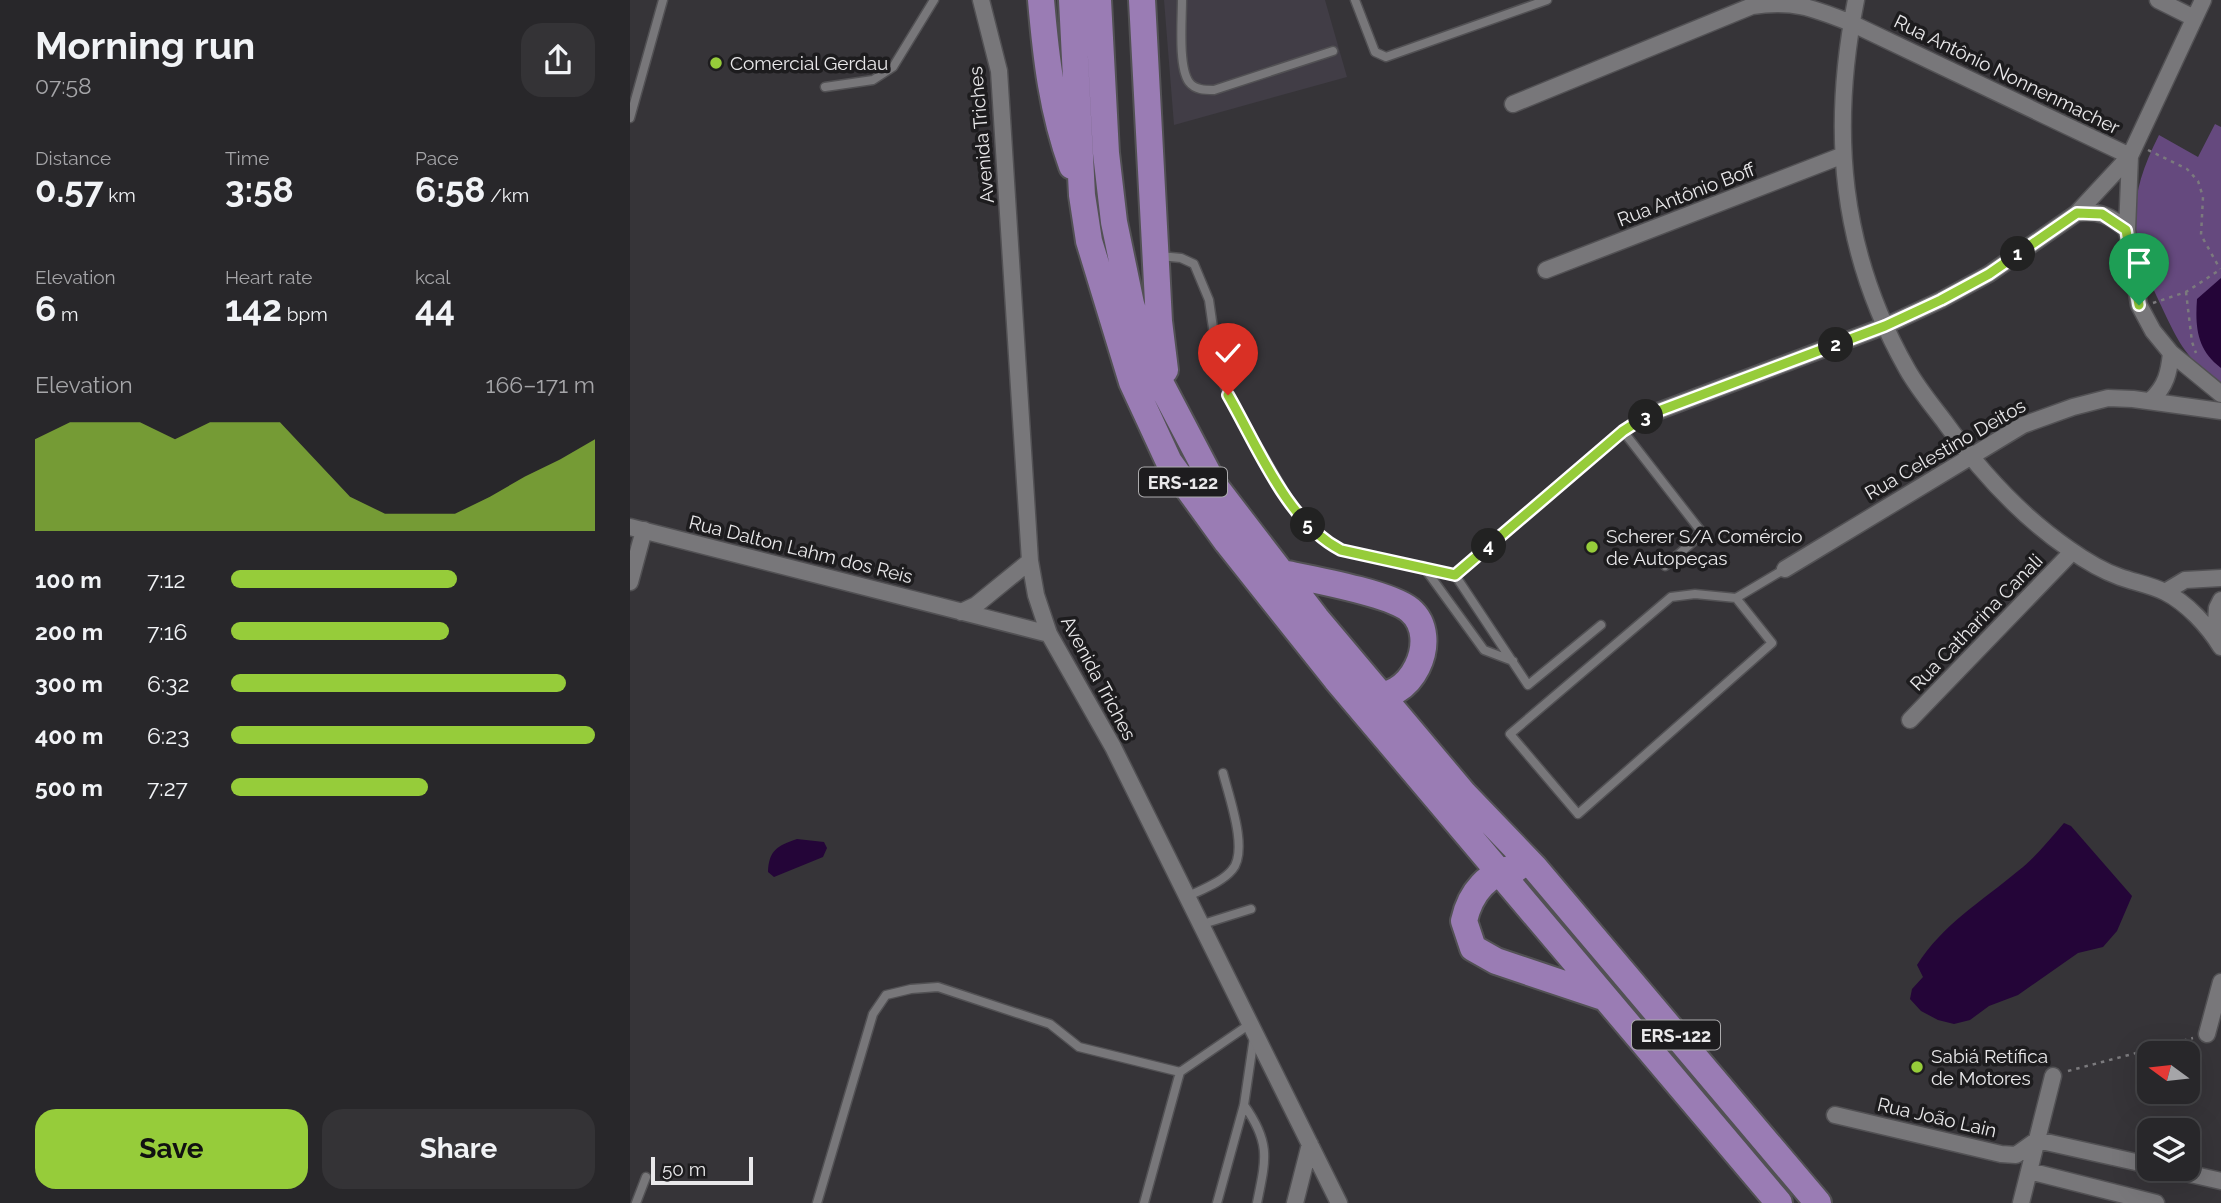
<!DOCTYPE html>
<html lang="en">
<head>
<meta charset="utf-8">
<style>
	:root { --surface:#28272a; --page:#343336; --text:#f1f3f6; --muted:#a5a5a8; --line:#444447; --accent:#96cc3a }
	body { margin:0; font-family:Raleway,sans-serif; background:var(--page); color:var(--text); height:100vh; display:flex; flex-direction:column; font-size:26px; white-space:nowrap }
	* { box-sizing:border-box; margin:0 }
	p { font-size:23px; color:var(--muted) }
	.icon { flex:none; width:38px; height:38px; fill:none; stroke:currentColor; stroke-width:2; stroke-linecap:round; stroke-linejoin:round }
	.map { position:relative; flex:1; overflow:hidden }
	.details { display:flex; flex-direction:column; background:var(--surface); width:630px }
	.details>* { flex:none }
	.needle { width:46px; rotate:285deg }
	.fabs { position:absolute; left:1507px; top:1041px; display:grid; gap:14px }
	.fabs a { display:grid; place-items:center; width:63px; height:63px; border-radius:14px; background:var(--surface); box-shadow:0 7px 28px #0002,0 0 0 2px var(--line); font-size:35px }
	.scale { position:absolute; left:21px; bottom:18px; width:102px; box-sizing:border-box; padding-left:7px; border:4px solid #e9e8ea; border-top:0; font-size:19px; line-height:24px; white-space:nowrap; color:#e9e8ea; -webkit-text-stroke:5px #1d1c1e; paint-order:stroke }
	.pin { position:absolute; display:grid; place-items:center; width:60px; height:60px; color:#fff; margin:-72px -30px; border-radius:50% 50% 50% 0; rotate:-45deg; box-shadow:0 0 7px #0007 }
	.pin .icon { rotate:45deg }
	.km { position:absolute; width:35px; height:35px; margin:-18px; border-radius:50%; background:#222; color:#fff; font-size:19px; line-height:35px; text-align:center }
	.round { display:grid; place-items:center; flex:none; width:74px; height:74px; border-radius:21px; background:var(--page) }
	.head { display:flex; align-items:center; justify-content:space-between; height:119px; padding:0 35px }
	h1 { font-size:38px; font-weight:700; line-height:52px }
	.metrics { display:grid; grid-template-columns:repeat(3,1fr); gap:10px; height:119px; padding:7px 35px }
	.metrics div { display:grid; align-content:center }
	.metrics b { font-size:35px; font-weight:700 }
	.metrics small { font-size:19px; font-weight:400 }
	.metrics p { font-size:19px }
	.chart { height:196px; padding:14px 35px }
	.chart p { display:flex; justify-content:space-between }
	.chart svg { width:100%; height:126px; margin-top:7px; fill:var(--accent); opacity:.7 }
	.primary-button { display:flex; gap:14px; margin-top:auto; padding:14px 35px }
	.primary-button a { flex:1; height:80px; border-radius:21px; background:var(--accent); color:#111; font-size:28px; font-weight:700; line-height:80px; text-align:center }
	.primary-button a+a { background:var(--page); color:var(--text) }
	ul { padding:0 35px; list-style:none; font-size:23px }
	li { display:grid; grid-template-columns:112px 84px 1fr; align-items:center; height:52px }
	li i { height:18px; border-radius:9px; background:var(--accent) }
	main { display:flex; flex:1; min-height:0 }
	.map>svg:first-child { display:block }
</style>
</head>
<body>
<main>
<section class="details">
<div class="head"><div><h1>Morning run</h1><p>07:58</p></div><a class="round"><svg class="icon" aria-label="share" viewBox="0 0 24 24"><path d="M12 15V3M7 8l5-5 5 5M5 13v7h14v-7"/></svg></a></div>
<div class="metrics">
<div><p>Distance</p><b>0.57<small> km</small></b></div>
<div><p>Time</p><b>3:58</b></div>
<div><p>Pace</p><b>6:58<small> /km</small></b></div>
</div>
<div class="metrics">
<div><p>Elevation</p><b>6<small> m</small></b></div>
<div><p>Heart rate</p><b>142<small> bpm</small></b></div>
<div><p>kcal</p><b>44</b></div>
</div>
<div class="chart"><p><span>Elevation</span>166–171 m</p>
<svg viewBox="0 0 160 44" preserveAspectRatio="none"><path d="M0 44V12L10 6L20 6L30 6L40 12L50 6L60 6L70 6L80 19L90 32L100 38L110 38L120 38L130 32L140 25L150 19L160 12V44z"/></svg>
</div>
<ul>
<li><b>100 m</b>7:12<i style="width:62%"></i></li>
<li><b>200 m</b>7:16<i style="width:60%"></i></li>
<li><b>300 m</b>6:32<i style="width:92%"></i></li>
<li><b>400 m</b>6:23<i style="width:100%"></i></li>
<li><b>500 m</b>7:27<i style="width:54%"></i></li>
</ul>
<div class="primary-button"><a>Save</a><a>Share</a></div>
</section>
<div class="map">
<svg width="1591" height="1203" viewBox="0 0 1591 1203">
	<rect width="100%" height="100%" fill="#363438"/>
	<!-- built -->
	<path fill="#413d46" d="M534,0H695L717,77L544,125Z"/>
	<!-- green -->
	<path fill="#65497e" d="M1585,124L1591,127V387C1551,352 1549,343 1527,297C1497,235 1498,196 1529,135L1568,157Z"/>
	<!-- water -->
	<path fill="#240538" d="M1591,278V368C1567,350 1565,328 1567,299Z
		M1434,823L1441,826L1502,896L1487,931L1473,947L1448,953L1388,995L1359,1006L1340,1020L1324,1024L1308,1020L1291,1011L1280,999L1282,989L1293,977L1287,965C1312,925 1352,901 1388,871C1405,858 1419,840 1434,823Z
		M167,839L194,842L197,848L193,857L144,877L138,872C139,850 147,846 167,839Z"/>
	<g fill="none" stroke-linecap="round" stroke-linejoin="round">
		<!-- service casing -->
		<g stroke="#525154" stroke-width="11">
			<path id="service" d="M552,0C552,19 548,67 559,82C565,90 575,90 584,90L703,51
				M725,0L745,52L756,57L917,0
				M195,87L243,80L263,67L304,0
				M0,118L33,0
				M530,256L551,258L564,264L579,300L589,370L598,395L667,514L698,543L711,550L825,575L898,685L971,625
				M993,431L1070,530L1065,540L1035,566
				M793,566L854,650L883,661
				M825,575L993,431L1018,415
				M1106,598L1142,643L948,814L880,734L1041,597L1065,594L1106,598L1155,569
				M559,896C573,889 592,882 602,870C619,851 599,797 593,773
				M573,924L621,909
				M614,1105C641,1143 636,1159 627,1203
				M6,1203L16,1177
				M187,1203L243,1014L256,995L281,989L308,987L420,1024L449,1047L550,1072
				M514,1203L550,1072L620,1024
				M587,1203L614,1105L624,1037"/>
		</g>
		<!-- minor casing -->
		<g stroke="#525154" stroke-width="19">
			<path id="minor" d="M351,0L369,71L400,561L406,595L419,634L483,747L709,1203
				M1226,0C1200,131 1210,251 1277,369C1287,387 1301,404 1314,421C1349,470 1388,514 1439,549C1453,559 1473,571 1490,577C1504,582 1521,585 1535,592C1557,603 1578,626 1591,647
				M1528,0L1564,18
				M1573,0L1500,156L1497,230L1509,305L1523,331L1541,353L1591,394
				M883,104L1122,6C1164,0 1183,8 1221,23L1500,156L1447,213L1359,274L1311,300L1255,326L1018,415
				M1447,213C1468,210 1481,216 1497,230
				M916,270L1211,156
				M1521,400C1536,386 1539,373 1541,353
				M0,527L419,634
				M1155,569L1393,425L1443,407L1478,398L1503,399L1591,411
				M0,582L14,530
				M1535,592L1555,580L1591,578
				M331,612L346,605L400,561
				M1585,638L1587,608L1591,600
				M1280,720L1442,552
				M1577,1034L1591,982
				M1205,1115L1371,1154L1386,1155L1407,1140L1519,1165
				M1538,1169L1591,1181
				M1399,1171L1526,1203
				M665,1203L680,1144
				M1391,1203L1423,1076"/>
		</g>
		<!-- trunk casing -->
		<g stroke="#525154" stroke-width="30">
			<path id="trunk" d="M411,0C416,58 422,111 442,166
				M442,0L452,195L459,241L502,382L539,462L597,542L706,679L1149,1203
				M468,0L476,153L484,222L501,304L521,365L584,485L686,618L834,794L904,867L1188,1203
				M512,0L529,321L535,370
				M652,573C681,579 760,593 780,610C813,638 780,706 738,694
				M887,868C858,871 840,893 834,921L843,948L866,961L973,997"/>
		</g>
		<!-- path -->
		<path stroke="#7b7a7d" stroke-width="2.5" stroke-dasharray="3.5 5" stroke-linecap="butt" d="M1518,150L1557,169L1568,181L1573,197L1571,235L1590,269
			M1556,292L1562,342L1566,353
			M1523,303L1556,292L1591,269
			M1438,1071L1563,1038"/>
		<!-- service -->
		<use href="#service" stroke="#78777a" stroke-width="8"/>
		<!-- minor -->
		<use href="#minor" stroke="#78777a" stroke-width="16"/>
		<!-- trunk -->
		<use href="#trunk" stroke="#9a7cb4" stroke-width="26"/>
	</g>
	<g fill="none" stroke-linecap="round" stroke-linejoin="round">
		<!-- route casing -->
		<g stroke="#fff" stroke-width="14">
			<path id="route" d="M598,395C628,447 657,522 711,550L825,575L993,431L1018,415L1255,326L1311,300L1359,274L1447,213L1472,214L1496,230L1509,305"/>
		</g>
		<!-- route -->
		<use href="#route" stroke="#96cc3a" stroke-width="9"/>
	</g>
	<!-- markers -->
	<g fill="#96cc3a" stroke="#1d1c1e" stroke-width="2.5">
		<circle cx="86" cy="63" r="7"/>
		<circle cx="962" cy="547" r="7"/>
		<circle cx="1287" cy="1067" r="7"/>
	</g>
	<g text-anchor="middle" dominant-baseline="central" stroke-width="7" stroke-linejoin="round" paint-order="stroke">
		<!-- shield labels -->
		<g fill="#1d1c1e" stroke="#acabad" stroke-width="2">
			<rect x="509" y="467.5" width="88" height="29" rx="5"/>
			<rect x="1002" y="1020.5" width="88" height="29" rx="5"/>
		</g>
		<g font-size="18" font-weight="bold" fill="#e9e8ea">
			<text x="553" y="482">ERS-122</text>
			<text x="1046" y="1035">ERS-122</text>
		</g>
		<!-- poi labels -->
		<g font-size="19" fill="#e9e8ea" stroke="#1d1c1e" text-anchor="start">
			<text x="100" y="63">Comercial Gerdau</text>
			<text x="976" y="536">Scherer S/A Comércio<tspan x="976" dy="22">de Autopeças</tspan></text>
			<text x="1301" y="1056">Sabiá Retífica<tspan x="1301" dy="22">de Motores</tspan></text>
		</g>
		<!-- street labels -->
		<g font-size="19" fill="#e9e8ea" stroke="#1d1c1e">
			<text transform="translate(1377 74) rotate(26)">Rua Antônio Nonnenmacher</text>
			<text transform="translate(351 135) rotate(-95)">Avenida Triches</text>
			<text transform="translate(1056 194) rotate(-21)">Rua Antônio Boff</text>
			<text transform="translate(1315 449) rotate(-30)">Rua Celestino Deitos</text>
			<text transform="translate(171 549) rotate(14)">Rua Dalton Lahm dos Reis</text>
			<text transform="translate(1346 622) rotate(-46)">Rua Catharina Canali</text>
			<text transform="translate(469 678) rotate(62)">Avenida Triches</text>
			<text transform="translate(1307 1117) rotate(13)">Rua João Lain</text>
		</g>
	</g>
</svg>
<div class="fabs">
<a><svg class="needle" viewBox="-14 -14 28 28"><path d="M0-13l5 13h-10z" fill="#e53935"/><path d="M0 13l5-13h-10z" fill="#a5a5a8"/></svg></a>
<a><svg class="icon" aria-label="layers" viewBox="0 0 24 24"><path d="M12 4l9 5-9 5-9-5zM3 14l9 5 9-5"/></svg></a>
</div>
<div class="scale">50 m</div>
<div class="pin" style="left:1509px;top:305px;background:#1e9e55"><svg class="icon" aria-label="arrive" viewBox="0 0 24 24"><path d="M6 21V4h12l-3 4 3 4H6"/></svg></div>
<div class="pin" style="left:598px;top:395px;background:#d93025"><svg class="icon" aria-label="check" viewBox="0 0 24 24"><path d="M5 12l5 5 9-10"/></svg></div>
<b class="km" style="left:1388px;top:254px">1</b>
<b class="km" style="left:1206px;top:345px">2</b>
<b class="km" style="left:1016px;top:417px">3</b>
<b class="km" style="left:859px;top:546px">4</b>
<b class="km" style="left:678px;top:525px">5</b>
</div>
</main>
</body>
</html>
